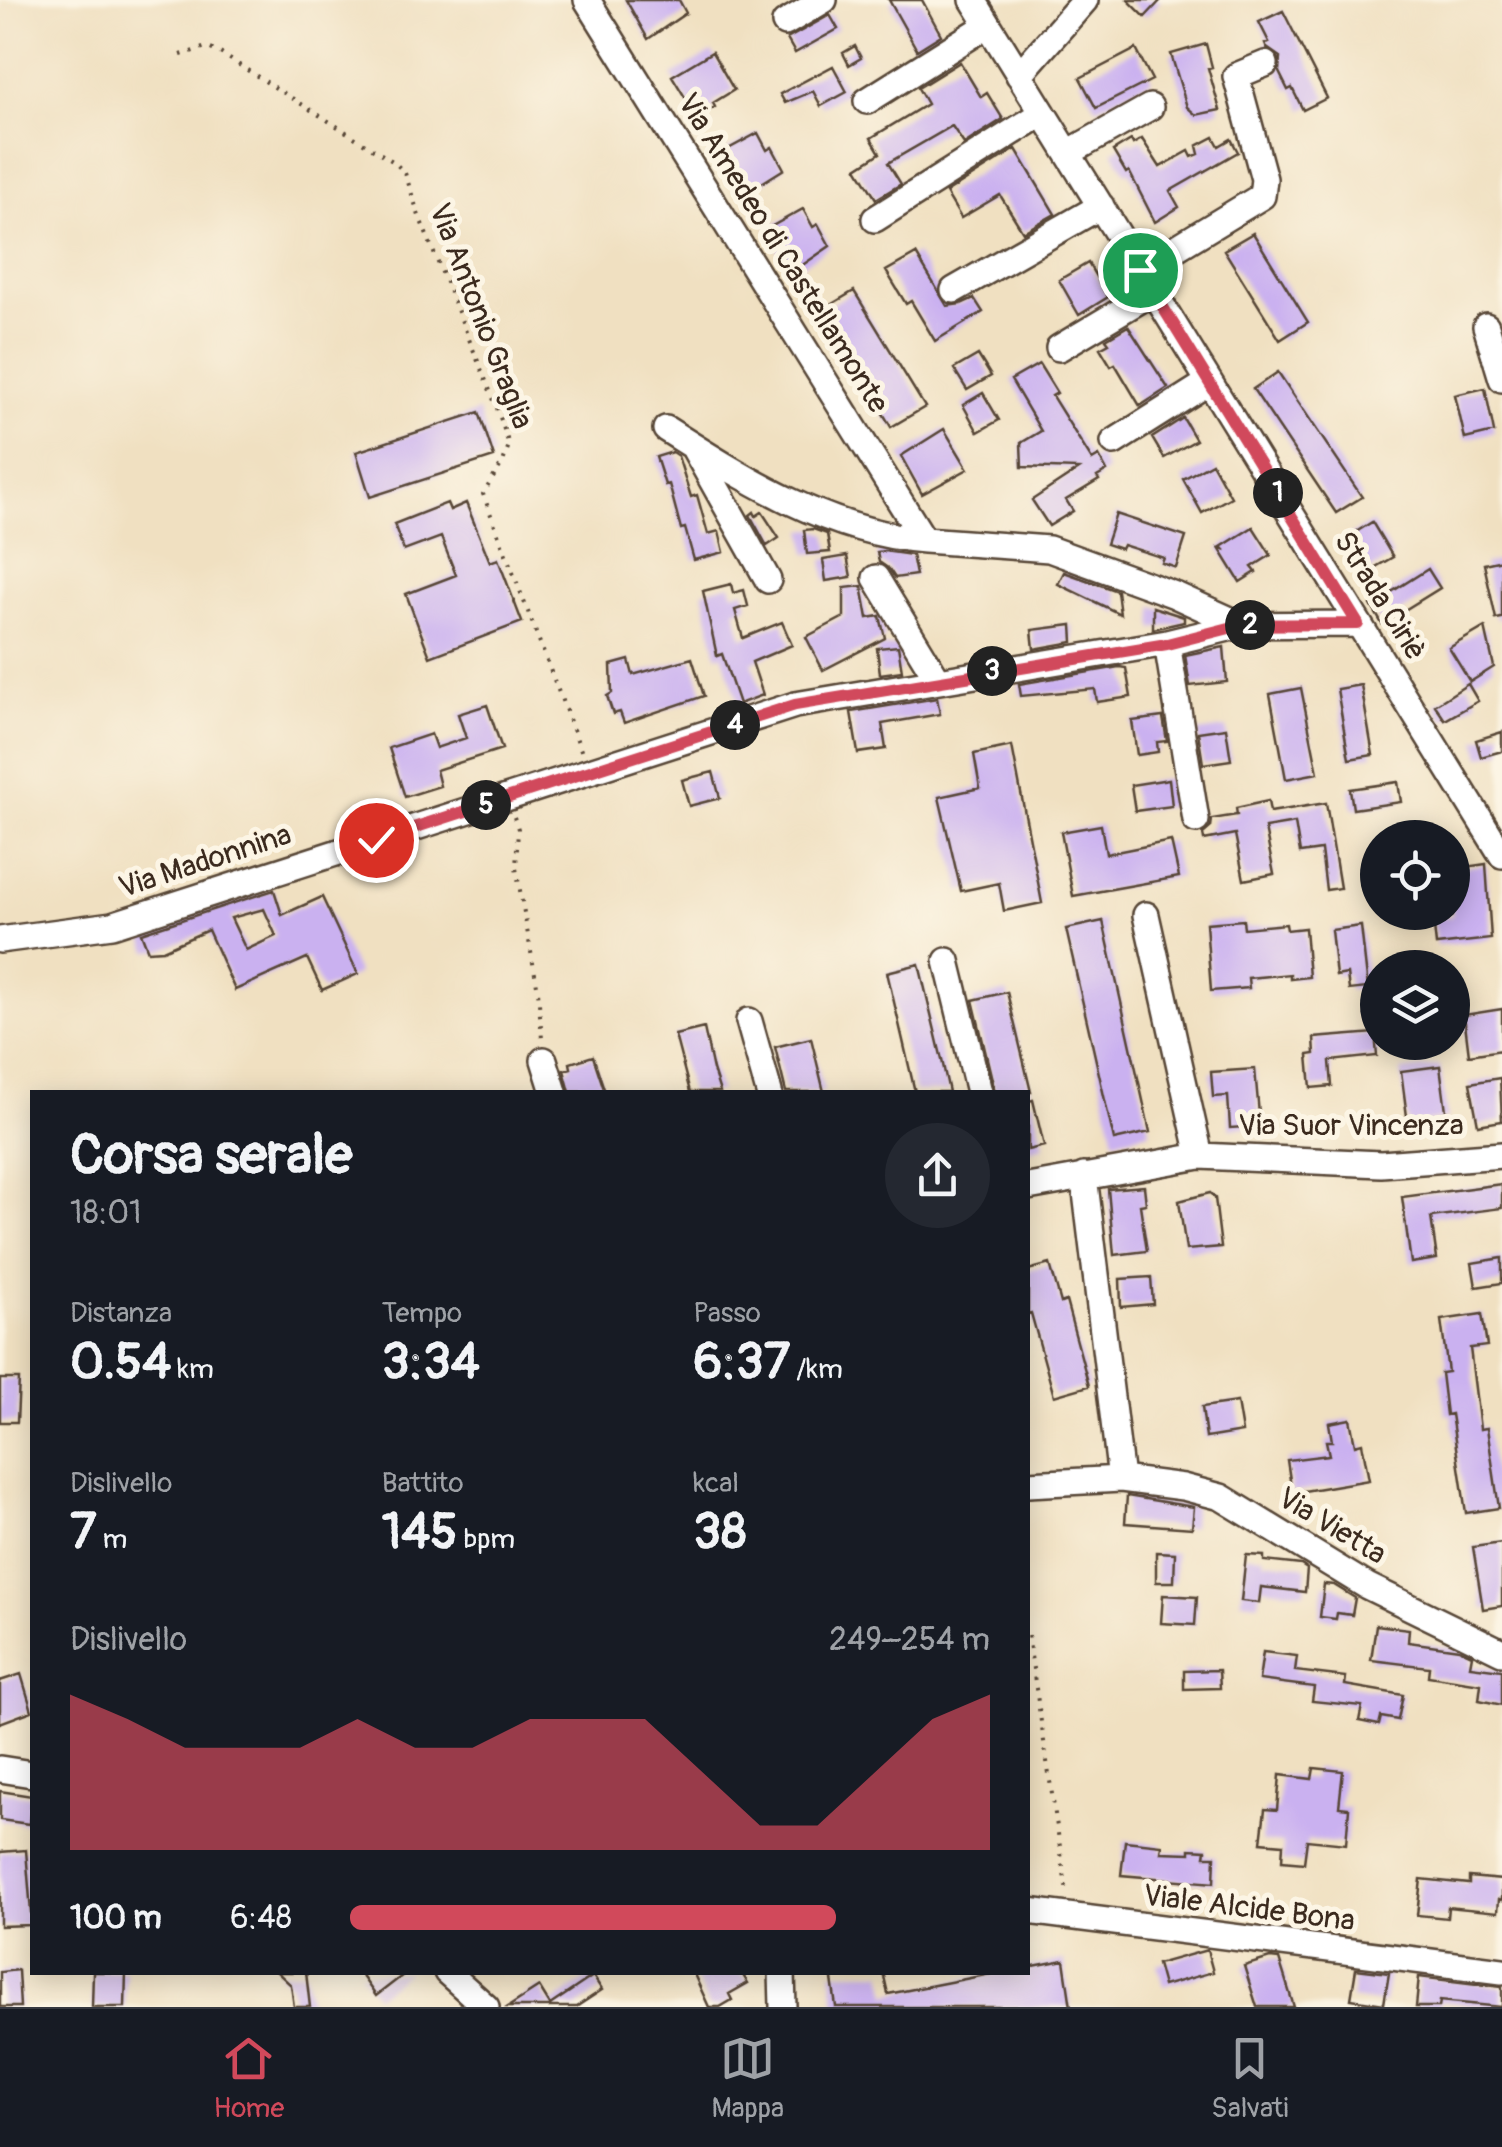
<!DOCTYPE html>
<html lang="it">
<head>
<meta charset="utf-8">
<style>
	:root { --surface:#171b24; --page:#242831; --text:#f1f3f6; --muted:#9ea1a6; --line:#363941; --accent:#d1495b }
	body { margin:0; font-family:Pangolin,sans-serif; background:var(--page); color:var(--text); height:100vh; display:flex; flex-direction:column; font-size:38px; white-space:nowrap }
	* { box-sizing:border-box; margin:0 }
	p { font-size:32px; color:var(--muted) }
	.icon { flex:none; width:55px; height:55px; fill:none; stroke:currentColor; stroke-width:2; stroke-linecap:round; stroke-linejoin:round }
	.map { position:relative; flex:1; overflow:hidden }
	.sheet { position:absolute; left:30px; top:1090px; width:1000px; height:885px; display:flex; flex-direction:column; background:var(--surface); border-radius:0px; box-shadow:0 5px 25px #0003 }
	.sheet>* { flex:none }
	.fabs { position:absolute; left:1360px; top:820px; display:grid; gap:20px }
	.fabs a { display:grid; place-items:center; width:110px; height:110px; border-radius:50%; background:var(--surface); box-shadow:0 5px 25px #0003; font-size:50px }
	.pin { position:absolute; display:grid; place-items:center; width:85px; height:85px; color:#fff; margin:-42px; border:5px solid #fff; border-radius:50%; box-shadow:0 2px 10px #0007 }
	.km { position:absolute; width:50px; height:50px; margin:-25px; border-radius:50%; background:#222; color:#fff; font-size:28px; line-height:50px; text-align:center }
	.round { display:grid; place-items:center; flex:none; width:105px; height:105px; border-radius:52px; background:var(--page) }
	.head { display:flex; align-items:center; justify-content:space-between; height:170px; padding:0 40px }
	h1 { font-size:55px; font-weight:700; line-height:75px }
	.figures { display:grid; grid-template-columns:repeat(3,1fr); gap:15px; height:170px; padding:10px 40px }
	.figures div { display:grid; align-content:center }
	.figures b { font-size:50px; font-weight:700 }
	.figures small { font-size:28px; font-weight:400 }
	.figures p { font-size:28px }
	.chart { height:280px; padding:20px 40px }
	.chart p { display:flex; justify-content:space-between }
	.chart svg { width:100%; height:180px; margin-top:10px; fill:var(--accent); opacity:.7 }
	ul { padding:0 40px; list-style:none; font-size:32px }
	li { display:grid; grid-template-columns:160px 120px 1fr; align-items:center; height:75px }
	li i { height:25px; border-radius:12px; background:var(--accent) }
	.tabs { display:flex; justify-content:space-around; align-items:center; height:140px; border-top:2px solid var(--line); background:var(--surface); font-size:28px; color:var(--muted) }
	.tabs a { display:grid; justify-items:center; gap:5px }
	.tabs .current { color:var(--accent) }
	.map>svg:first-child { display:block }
</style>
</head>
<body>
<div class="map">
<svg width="1502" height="2007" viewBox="0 0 1502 2007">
	<rect width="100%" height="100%" fill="#fcf5e5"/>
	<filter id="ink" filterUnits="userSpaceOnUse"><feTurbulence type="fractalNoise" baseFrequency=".01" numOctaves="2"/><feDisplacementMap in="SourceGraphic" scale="20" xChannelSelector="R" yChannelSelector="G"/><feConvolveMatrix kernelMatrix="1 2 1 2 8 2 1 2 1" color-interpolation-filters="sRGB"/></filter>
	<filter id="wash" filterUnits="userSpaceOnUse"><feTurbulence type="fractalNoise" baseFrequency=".0048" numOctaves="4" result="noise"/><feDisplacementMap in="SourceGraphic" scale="40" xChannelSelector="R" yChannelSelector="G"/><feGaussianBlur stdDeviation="2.25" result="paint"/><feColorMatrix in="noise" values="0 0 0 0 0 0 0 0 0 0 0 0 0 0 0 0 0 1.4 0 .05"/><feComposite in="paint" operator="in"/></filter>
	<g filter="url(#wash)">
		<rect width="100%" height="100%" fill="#f0e0c1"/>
		<g id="blocks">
			<!-- building -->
			<path fill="#cab1f0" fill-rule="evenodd" d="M626,0H679L686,13L648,39Z
				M889,0H922L941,35L917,50Z
				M1128,0H1161L1145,17Z
				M1283,11L1327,98L1303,110L1292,88L1288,90L1279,72L1280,57L1267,48L1265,43L1269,42L1259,22Z
				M830,15L838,29L795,53L787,39Z
				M1206,44L1212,67L1208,68L1220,110L1196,115L1187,107L1171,54Z
				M855,46L861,58L849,65L843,53Z
				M1136,49L1152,80L1096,108L1080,78Z
				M712,52L734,90L713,103L715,107L697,117L672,76Z
				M960,62L981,97L987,93L1003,119L964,144L952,126L888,163L901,184L876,199L857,168L880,153L871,138L927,104L918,88Z
				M833,66L847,92L821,106L813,91L785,103L780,94Z
				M758,133L767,150L772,147L784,169L744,194L721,153Z
				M1214,137L1219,146L1231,139L1238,152L1170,191L1179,207L1155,222L1129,171L1126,173L1113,151L1131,140L1133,144L1142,139L1160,167L1189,151L1192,157L1199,154L1197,146Z
				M1016,149L1055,214L1023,232L1000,195L961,218L946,193Z
				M803,209L813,227L818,224L830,246L791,273L767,229Z
				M1253,233L1308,322L1280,340L1224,250Z
				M916,254L947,306L961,304L974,298L983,312L935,341L911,301L906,304L886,271Z
				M1088,263L1108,297L1079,315L1059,280Z
				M854,291L925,407L891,427L822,310Z
				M1128,326L1168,388L1140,406L1115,364L1111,366L1100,348L1109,343L1106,339Z
				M978,355L991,376L967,390L954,369Z
				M1039,364L1057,393L1052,396L1092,460L1099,456L1107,471L1097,477L1099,480L1066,500L1073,511L1049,526L1032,500L1079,469L1022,467L1021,443L1041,431L1011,380Z
				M1278,372L1362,497L1336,513L1253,389Z
				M1485,388L1494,432L1465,439L1455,395Z
				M983,393L999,420L978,432L963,405Z
				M479,412L494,457L370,497L356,452Z
				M1183,418L1196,440L1164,458L1152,438Z
				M944,429L968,469L922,494L901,456Z
				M672,452L678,456L691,497L697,495L708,534L719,531L724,552L694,560L685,528L681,529L669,484L665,485L656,457Z
				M1212,463L1231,497L1202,513L1183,479Z
				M447,503L450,510L466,503L490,562L498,559L522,622L430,657L406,594L456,575L441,537L404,551L394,524Z
				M754,512L756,516L762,512L779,538L767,546L750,515Z
				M1116,514L1186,537L1176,568L1162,563L1164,558L1123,545L1121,549L1106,544Z
				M1372,522L1393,557L1365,573L1345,539Z
				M1253,527L1271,555L1252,567L1256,572L1240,582L1219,548L1223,549L1221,547Z
				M813,529L827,534L830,552L807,554L804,530Z
				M884,551L912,555L916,575L895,578L889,569L879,562L877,552Z
				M847,556L851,577L826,581L823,560Z
				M1502,560V618L1496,619L1484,564Z
				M1428,569L1440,588L1382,624L1371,605Z
				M1064,572L1117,591L1120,614L1058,584Z
				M731,584L733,593L744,590L748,606L735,610L743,638L782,622L792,645L752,662L763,695L739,704L722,654L717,656L703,591Z
				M862,586L868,618L880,616L885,638L823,670L806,637L844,617V588Z
				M1153,607L1184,617V622L1153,629Z
				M1072,625L1073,642L1034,649L1032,630Z
				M1485,627L1494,667L1470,682L1449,648Z
				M898,646L902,671L880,674L877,648Z
				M1224,647L1227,682L1190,686L1185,655Z
				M692,658L704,696L624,723L620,712L613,714L607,696L612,693L611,665L629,660L633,675Z
				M1119,667L1126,668L1131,697L1097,702L1095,689L1021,696L1019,684Z
				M1468,684L1478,701L1445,720L1435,705Z
				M1361,685L1373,755L1349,759L1337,689Z
				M1301,688L1318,773L1286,779L1270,694Z
				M937,698L940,714L882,724L886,749L858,753L851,712Z
				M487,705L502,749L436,770L440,786L405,797L389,748L431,734L436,748L466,738L458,714Z
				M1163,717L1167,741L1157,742L1158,752L1137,755L1132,721Z
				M1226,728L1231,760L1203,764L1198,732Z
				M1502,732V751L1481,757L1476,740Z
				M1012,746L1042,903L1004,911L999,883L961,891L939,797L980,788L974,754Z
				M713,772L720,798L689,806L682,780Z
				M1169,779L1172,806L1135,811L1131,785Z
				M1398,782L1401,802L1353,809L1350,789Z
				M1268,801L1270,812L1326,803L1340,888L1326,890L1321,850L1300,853L1295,823L1265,828L1274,874L1244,880L1235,834L1204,840L1203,834L1211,827L1212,819L1237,815L1236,808Z
				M1101,825L1106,854L1171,841L1179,877L1073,896L1061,832Z
				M1486,864L1491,939L1436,945L1433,918L1452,916V869Z
				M274,890L282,915L322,897L358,974L322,990L307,958L235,990L208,930L163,950L148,951L141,933ZM264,909L276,936L246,950L231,918Z
				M1243,920L1244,928L1286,924L1287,930L1305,928L1309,977L1290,979V974L1248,978L1249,988L1211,991L1206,923Z
				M1103,921L1150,1132L1114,1140L1066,929Z
				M1361,926L1368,988L1349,990L1347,974L1336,976L1331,930Z
				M919,964L942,1060L949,1092H915L887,972Z
				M1007,992L1031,1092H995L973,1000Z
				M1502,1009V1050L1469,1055L1464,1015Z
				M704,1028L713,1070L720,1092H690L675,1035Z
				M1375,1033L1377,1056L1330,1061L1332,1086L1311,1088L1308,1055L1315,1054L1314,1038Z
				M811,1038L824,1092H786L775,1047Z
				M593,1056L605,1092H570L564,1070L571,1068L570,1063Z
				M1440,1066L1447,1118L1408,1124L1401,1071Z
				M1255,1069L1260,1126L1230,1128L1228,1096L1213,1097L1211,1072Z
				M1500,1078L1502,1121L1478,1125L1470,1083Z
				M1033,1100L1044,1146L1028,1150V1101Z
				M1502,1184V1208L1431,1217L1437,1259L1411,1263L1402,1197Z
				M1144,1186L1146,1204L1140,1205L1147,1251L1114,1255L1108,1189Z
				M1210,1193L1215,1198L1221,1247L1186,1250L1179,1201Z
				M1502,1258V1283L1476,1287L1472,1263Z
				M1050,1264L1061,1303L1066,1301L1089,1386L1054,1396L1031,1313L1028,1314V1270Z
				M1151,1277L1153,1304L1121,1307L1120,1279Z
				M1482,1314L1487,1346L1470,1348L1480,1429L1487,1428L1499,1508L1466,1513L1451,1414L1446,1415L1441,1373L1448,1372L1441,1320Z
				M0,1379H19L17,1422H0Z
				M1237,1402L1242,1432L1206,1438L1202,1407Z
				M1350,1419L1355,1445L1362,1443L1369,1480L1292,1493L1287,1460L1329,1455L1326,1441H1332L1329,1423Z
				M1127,1496L1194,1507L1192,1528L1125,1523Z
				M1502,1543V1606L1483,1609L1473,1547Z
				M1156,1552L1175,1553L1174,1582H1156Z
				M1246,1555L1264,1556V1561L1301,1565L1307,1569L1305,1592L1261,1587L1259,1603L1241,1601Z
				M1324,1584L1334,1585L1355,1598L1352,1615L1337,1613L1336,1619L1320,1617Z
				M1163,1595L1197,1597L1195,1625L1161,1623Z
				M1376,1625L1409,1629L1408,1642L1459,1649L1472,1655L1470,1666L1502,1670V1705L1479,1700L1481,1684L1428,1676L1429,1667L1371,1660Z
				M1263,1652L1297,1656L1295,1671L1346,1677L1345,1685L1403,1695L1398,1720L1381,1717L1379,1725L1359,1721L1362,1706L1312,1701L1314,1687L1259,1680Z
				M1219,1670L1220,1688L1184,1689V1671Z
				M21,1674L32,1711L0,1723V1681Z
				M1314,1768L1343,1771L1339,1807L1349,1808L1346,1844L1307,1840L1304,1863L1282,1861L1283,1844L1261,1842L1265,1809L1277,1810L1280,1775L1312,1779Z
				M0,1791L32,1796L29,1824L0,1820Z
				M1125,1841L1162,1845L1161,1852L1190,1853V1849L1206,1850L1205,1856H1215L1214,1883L1121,1875Z
				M26,1850L32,1925L0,1926V1852Z
				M1469,1877L1502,1880V1900L1499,1899L1498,1912L1448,1907L1447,1918L1417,1915L1421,1879L1469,1884Z
				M1207,1950L1213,1972L1163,1986L1157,1964Z
				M1270,1958L1279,1959L1294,2007H1257L1244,1966Z
				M1064,1960L1071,2007H836L831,1972H883L888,1994L1001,1972H1028V1967Z
				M1356,1969L1389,1973L1384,2004L1351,1999Z
				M18,1970L20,2007H0V1972Z
				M93,1972H126L125,2007H92Z
				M277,1972H306L310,2007H294L291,1985Z
				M359,1972H407L376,1996Z
				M693,1972H741L748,1983L729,1994L732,2000L720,2007H709Z
				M593,1976L602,1990L576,2007H508L539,1987L550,2005Z
				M1419,1977L1502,1987V2007L1440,2001L1439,2007H1416Z"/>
		</g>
	</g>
	<g filter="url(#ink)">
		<use href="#blocks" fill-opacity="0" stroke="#564536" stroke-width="2.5"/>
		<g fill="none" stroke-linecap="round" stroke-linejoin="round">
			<!-- minor casing -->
			<g stroke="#564536" stroke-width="30">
				<path id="minor" d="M587,0L924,540L1049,549L1175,595L1241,625
					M973,0L1502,855
					M785,23L824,0
					M1019,75L1085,0
					M867,101L988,25
					M1068,153L1150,107
					M875,219L1043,113
					M1140,270L1262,196L1264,179L1236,76L1265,64
					M954,290L1101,206
					M1486,326L1502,379
					M1059,348L1153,292
					M666,429C746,480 828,532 924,540
					M1114,442L1209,382
					M695,450L768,580
					M876,578L938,680
					M1167,643L1196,820
					M1146,915L1200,1156
					M0,940L112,925L795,705L1167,643L1241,625L1358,624
					M947,961L979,1092
					M749,1021L769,1092
					M544,1060L554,1092
					M1084,1176L1121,1479
					M1028,1187L1200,1156L1381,1164L1502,1155
					M1028,1484L1121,1479L1183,1487L1221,1497L1367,1586L1502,1652
					M0,1769L32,1774
					M1028,1911L1502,1971
					M447,1972L486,2007
					M782,1972L783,2007"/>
			</g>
			<!-- path -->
			<path stroke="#564536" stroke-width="4" stroke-dasharray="2.5 8" stroke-linecap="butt" d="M181,55L206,47L220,53L394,162L405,173L419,216L497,408L509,445L503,462L483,494L582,753
				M514,817L518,829L516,868L538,991L542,1039
				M1028,1636L1067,1893"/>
			<!-- minor -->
			<use href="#minor" stroke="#fff" stroke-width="25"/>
		</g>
	</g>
	<g fill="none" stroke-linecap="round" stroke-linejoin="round" filter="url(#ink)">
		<!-- route casing -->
		<g stroke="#fff" stroke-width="20">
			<path id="route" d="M376,840L795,705L1167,644L1241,625L1358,624L1140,270"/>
		</g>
		<!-- route -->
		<use href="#route" stroke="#d1495b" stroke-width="12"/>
	</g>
	<g text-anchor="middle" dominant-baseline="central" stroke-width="10" stroke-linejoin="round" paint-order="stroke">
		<!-- street labels -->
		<g font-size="30" fill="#3b2a1e" stroke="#fcf5e5">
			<text transform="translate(783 253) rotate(58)">Via Amedeo di Castellamonte</text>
			<text transform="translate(481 316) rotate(69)">Via Antonio Graglia</text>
			<text transform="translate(1380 596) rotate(58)">Strada Ciriè</text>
			<text transform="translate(205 861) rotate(-18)">Via Madonnina</text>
			<text x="1351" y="1125">Via Suor Vincenza</text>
			<text transform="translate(1332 1526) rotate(31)">Via Vietta</text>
			<text transform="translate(1249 1908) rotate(7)">Viale Alcide Bona</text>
		</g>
	</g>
</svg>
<div class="fabs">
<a><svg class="icon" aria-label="locate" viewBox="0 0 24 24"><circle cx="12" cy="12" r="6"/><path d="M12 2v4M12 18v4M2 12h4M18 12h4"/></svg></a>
<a><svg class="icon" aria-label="layers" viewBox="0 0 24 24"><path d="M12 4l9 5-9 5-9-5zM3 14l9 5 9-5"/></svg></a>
</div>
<div class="pin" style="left:1140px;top:270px;background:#1e9e55"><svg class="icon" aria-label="arrive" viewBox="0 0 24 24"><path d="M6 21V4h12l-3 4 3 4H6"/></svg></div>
<div class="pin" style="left:376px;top:840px;background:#d93025"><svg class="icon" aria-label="check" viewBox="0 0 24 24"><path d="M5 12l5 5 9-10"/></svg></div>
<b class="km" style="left:1278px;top:493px">1</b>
<b class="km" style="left:1250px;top:625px">2</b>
<b class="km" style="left:992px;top:671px">3</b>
<b class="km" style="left:735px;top:725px">4</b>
<b class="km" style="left:486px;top:805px">5</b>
<section class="sheet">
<div class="head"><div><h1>Corsa serale</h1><p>18:01</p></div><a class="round"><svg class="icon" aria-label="share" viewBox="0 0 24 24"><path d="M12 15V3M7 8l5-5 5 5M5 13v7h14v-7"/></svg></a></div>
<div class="figures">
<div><p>Distanza</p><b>0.54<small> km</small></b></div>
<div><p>Tempo</p><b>3:34</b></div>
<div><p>Passo</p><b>6:37<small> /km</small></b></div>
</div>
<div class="figures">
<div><p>Dislivello</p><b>7<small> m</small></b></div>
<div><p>Battito</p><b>145<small> bpm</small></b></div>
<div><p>kcal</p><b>38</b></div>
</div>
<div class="chart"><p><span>Dislivello</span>249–254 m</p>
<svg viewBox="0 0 160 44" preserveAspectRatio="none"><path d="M0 44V6L10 12L20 19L30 19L40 19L50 12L60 19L70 19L80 12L90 12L100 12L110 25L120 38L130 38L140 25L150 12L160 6V44z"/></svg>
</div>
<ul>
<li><b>100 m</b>6:48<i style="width:76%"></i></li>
</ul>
</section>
</div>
<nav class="tabs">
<a class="current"><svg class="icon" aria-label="home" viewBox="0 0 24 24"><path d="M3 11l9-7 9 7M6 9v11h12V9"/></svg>Home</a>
<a><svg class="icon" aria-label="map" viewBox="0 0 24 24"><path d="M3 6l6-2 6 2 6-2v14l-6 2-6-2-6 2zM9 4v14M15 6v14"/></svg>Mappa</a>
<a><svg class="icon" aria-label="saved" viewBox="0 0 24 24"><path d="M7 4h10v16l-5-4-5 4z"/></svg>Salvati</a>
</nav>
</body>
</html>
